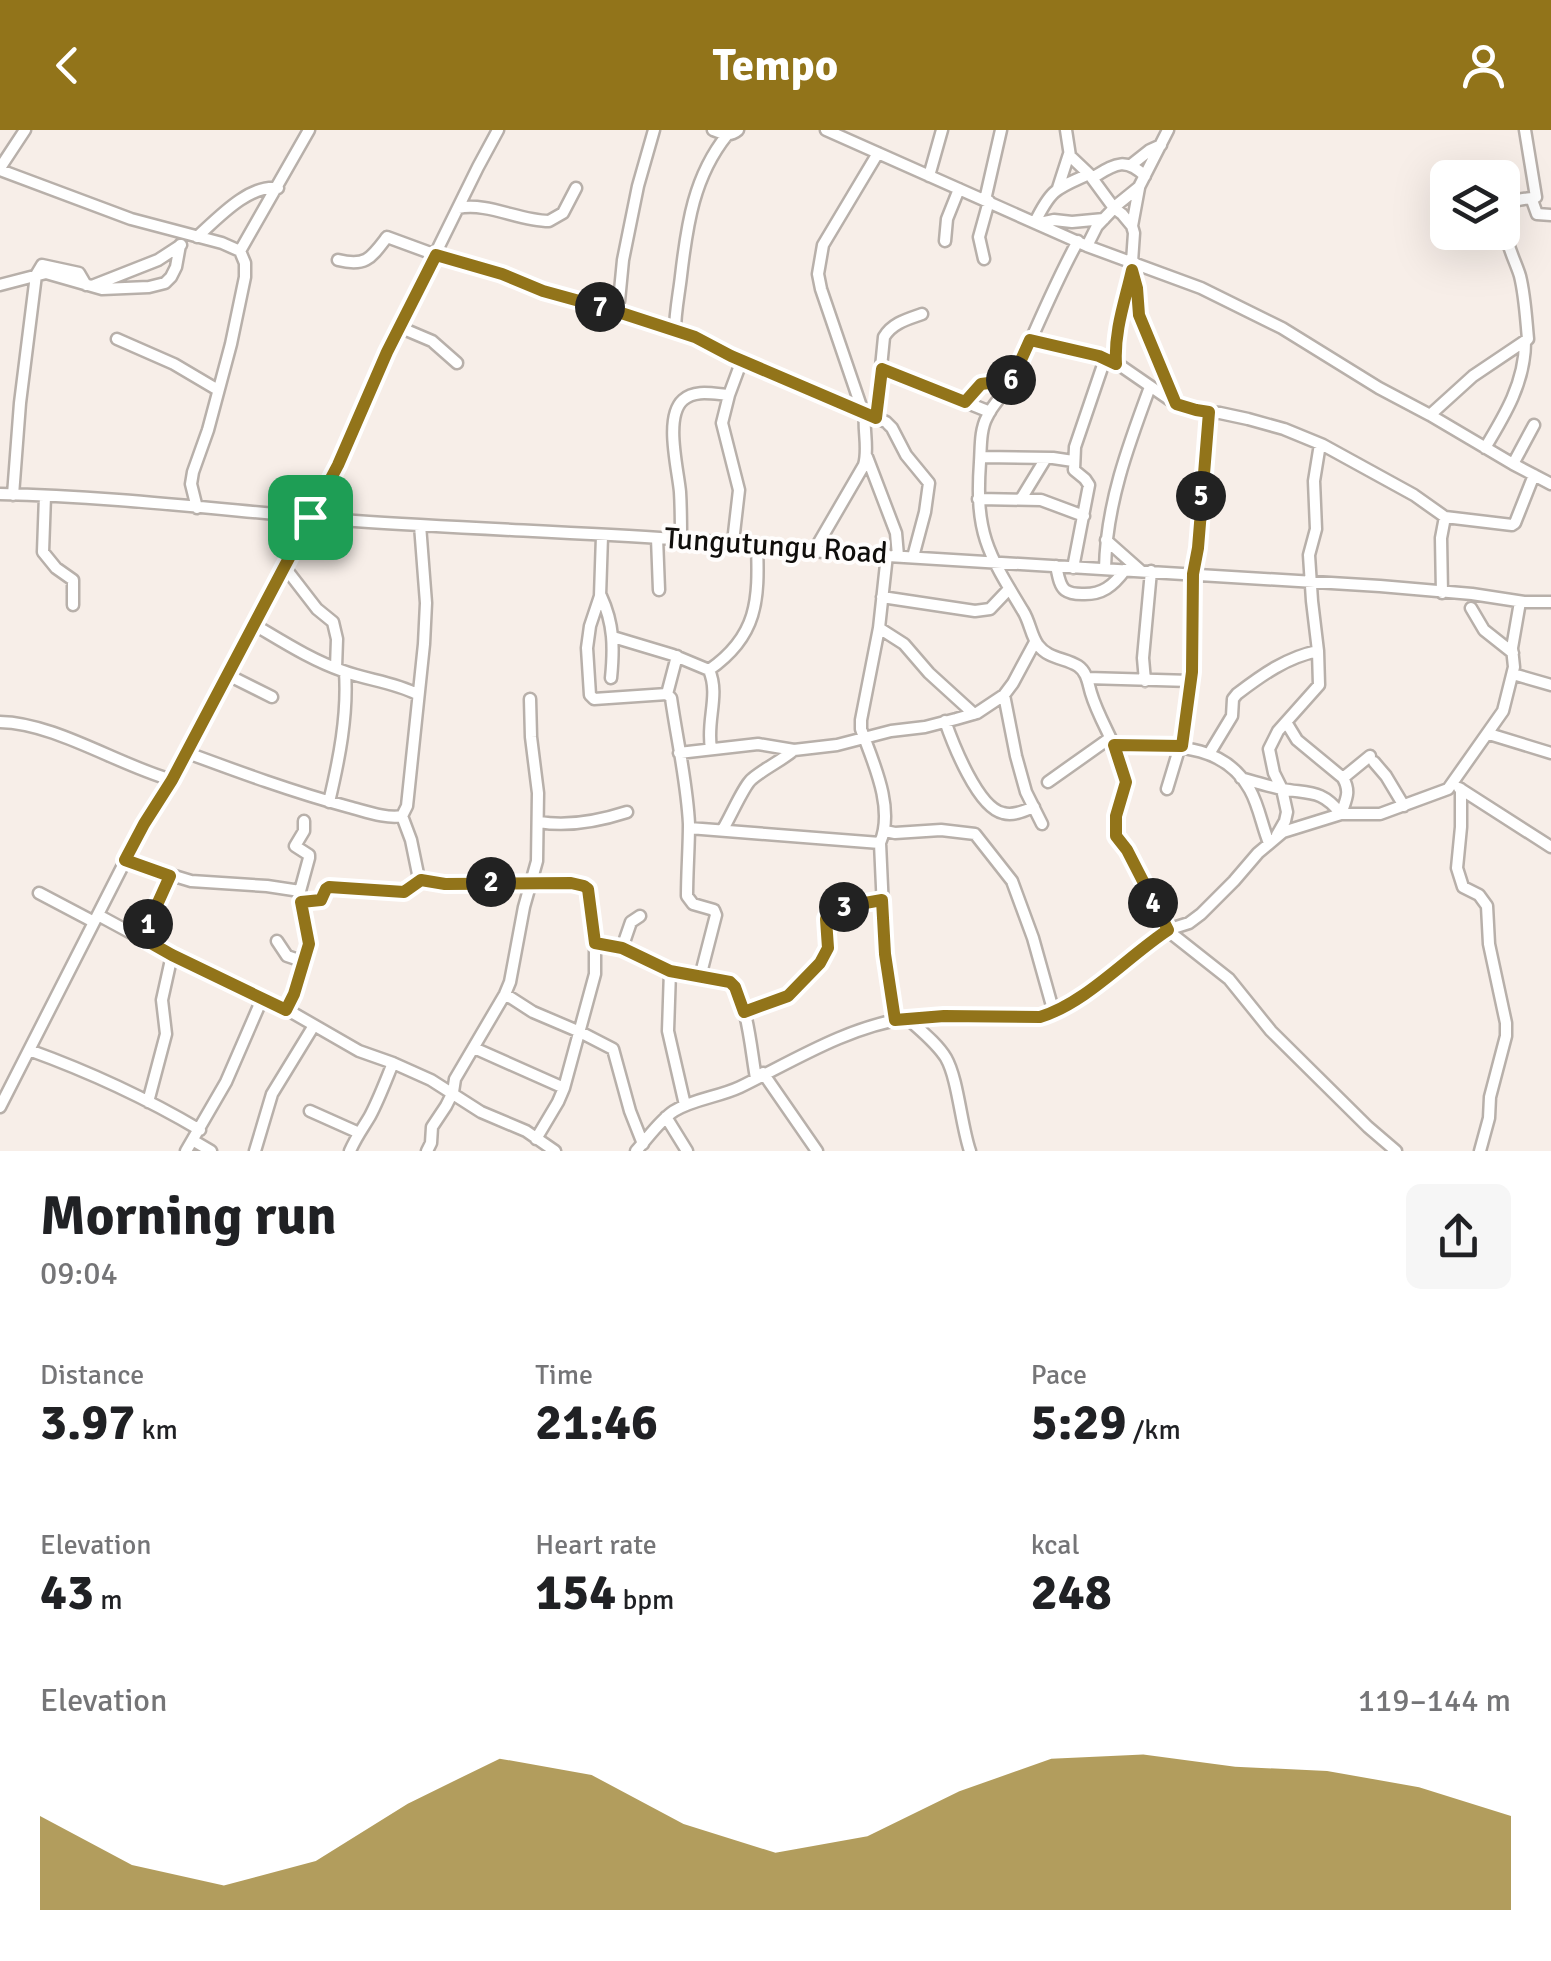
<!DOCTYPE html>
<html lang="en">
<head>
<meta charset="utf-8">
<style>
	:root { --surface:#fff; --page:#f6f6f6; --text:#202124; --muted:#757577; --accent:#92741a }
	body { margin:0; font-family:Signika,sans-serif; background:var(--page); color:var(--text); height:100vh; display:flex; flex-direction:column; font-size:38px; white-space:nowrap }
	* { box-sizing:border-box; margin:0 }
	p { font-size:32px; color:var(--muted) }
	.icon { flex:none; width:55px; height:55px; fill:none; stroke:currentColor; stroke-width:2; stroke-linecap:round; stroke-linejoin:round }
	.map { position:relative; height:1021px; overflow:hidden }
	.panel { display:flex; flex-direction:column; background:var(--surface); flex:1 }
	.panel>* { flex:none }
	.fabs { position:absolute; left:1430px; top:30px; display:grid; gap:20px }
	.fabs a { display:grid; place-items:center; width:90px; height:90px; border-radius:15px; background:var(--surface); box-shadow:0 10px 40px #0002; font-size:50px }
	.pin { position:absolute; display:grid; place-items:center; width:85px; height:85px; color:#fff; margin:-42px; border-radius:20px; box-shadow:0 5px 15px #0006 }
	.km { position:absolute; width:50px; height:50px; margin:-25px; border-radius:50%; background:#222; color:#fff; font-size:28px; line-height:50px; text-align:center }
	.round { display:grid; place-items:center; flex:none; width:105px; height:105px; border-radius:15px; background:var(--page) }
	.summary { display:flex; align-items:center; justify-content:space-between; height:170px; padding:0 40px }
	h1 { font-size:55px; font-weight:800; line-height:75px }
	.metrics { display:grid; grid-template-columns:repeat(3,1fr); gap:15px; height:170px; padding:10px 40px }
	.metrics div { display:grid; align-content:center }
	.metrics b { font-size:50px; font-weight:800 }
	.metrics small { font-size:28px; font-weight:400 }
	.metrics p { font-size:28px }
	.chart { height:280px; padding:20px 40px }
	.chart p { display:flex; justify-content:space-between }
	.chart svg { width:100%; height:180px; margin-top:10px; fill:var(--accent); opacity:.7 }
	header { display:flex; justify-content:space-between; align-items:center; height:130px; padding:0 40px; background:var(--accent); color:#fff; font-size:45px; font-weight:800 }
	.map>svg:first-child { display:block }
</style>
</head>
<body>
<header><svg class="icon" aria-label="back" viewBox="0 0 24 24"><path d="M15 5l-7 7 7 7"/></svg>Tempo<svg class="icon" aria-label="person" viewBox="0 0 24 24"><circle cx="12" cy="8" r="4"/><path d="M4 21q1-7 8-7t8 7"/></svg></header>
<div class="map">
<svg width="1551" height="1021" viewBox="0 0 1551 1021">
	<rect width="100%" height="100%" fill="#f7eee8"/>
	<g fill="none" stroke-linecap="round" stroke-linejoin="round">
		<!-- minor casing -->
		<g stroke="#b8b0aa" stroke-width="15">
			<path id="minor" d="M713,0C723,4 730,7 738,0
				M826,0L1087,116L1201,158L1282,198L1379,258L1430,285L1513,334L1551,354
				M1066,0L1070,26L1089,44L1114,78L1122,84L1132,96L1134,103L1132,132
				M1131,35L1150,20L1161,15
				M0,38L25,0
				M0,40L131,89L222,113L240,121L245,133V147L231,214L208,300L193,342L191,354L197,378
				M929,46L942,0
				M1092,48C1114,35 1124,26 1145,46
				M1058,58L1069,24
				M985,70L1001,0
				M1532,70L1537,84L1551,85
				M458,78C488,72 519,91 549,91L563,83L576,58
				M1035,92C1052,58 1056,59 1089,44
				M1040,93L1054,90L1072,92L1104,89
				M1132,96L1139,58
				M197,107C218,88 249,54 278,58
				M945,111L947,89L959,59
				M1078,111C1053,156 1035,203 1013,249C1006,263 993,273 987,287C980,300 981,317 980,332C975,403 987,422 1023,481C1030,492 1031,506 1038,515C1048,529 1066,528 1078,536C1087,542 1088,553 1091,563C1099,590 1116,613 1123,640C1129,663 1111,683 1115,707L1127,720L1167,800L1229,849L1271,901L1368,997L1396,1021
				M1087,116L1097,96L1118,74L1139,57L1168,0
				M240,121L309,0
				M984,129L979,107L989,71
				M338,130C366,137 371,128 387,107L436,125L502,144L543,161L611,179L695,207L731,226L886,292L892,298L906,325L929,353L925,382L913,427
				M1135,133L1132,144L1137,158L1139,185L1175,273
				M0,155L46,143L102,159L149,157L165,153L171,147L176,137L180,115
				M92,156L158,130L181,115
				M612,180L619,171L623,130L638,56L654,0
				M399,197L432,211L457,233
				M675,201C675,182 679,164 681,146C687,94 694,46 727,5
				M117,209L174,234L218,260
				M1030,210L1099,226L1118,234L1176,274L1196,281L1220,283L1248,289L1284,299L1323,315L1414,365L1445,387L1512,395L1515,393L1534,345
				M1116,234L1117,205L1132,141
				M883,239L990,282
				M965,272L981,254L1013,250
				M863,282L821,159L818,144L823,115L878,23
				M1430,285L1473,246L1528,209C1526,188 1525,166 1520,146C1515,128 1491,88 1514,72C1519,68 1530,69 1536,67L1525,0
				M876,288L884,207C892,193 908,189 922,184
				M1485,318C1505,285 1525,252 1525,212
				M867,327L896,403L898,426
				M981,327L1053,328L1073,331
				M1513,334L1534,295
				M0,364C118,366 237,382 355,391C511,402 667,404 823,422L1380,456L1472,464L1524,472H1551
				M13,365L20,273L36,145L42,135L79,143L86,155
				M45,366L43,422L56,438L73,450V475
				M978,369L1041,370L1084,386
				M1021,369L1046,328
				M602,406L600,466L590,496L587,518L590,565L594,569L667,564L671,568C677,610 687,652 689,694C689,718 687,742 687,766L693,774L714,780L716,785L700,847
				M657,408L659,460
				M681,410C681,394 681,378 680,362C678,339 664,287 683,270C695,259 714,264 729,265
				M1106,410L1141,441
				M733,412L739,360L722,293L729,265L742,230
				M814,421L864,335C869,319 863,300 865,284
				M887,425L879,498L861,590V599C873,632 895,678 880,713L885,823L895,890
				M283,435L317,479L333,492L337,509L336,538
				M1056,436C1058,444 1059,455 1065,460C1069,463 1077,464 1082,464C1102,465 1113,456 1125,440
				M1073,438L1089,355L1085,349L1074,340L1075,317L1105,229
				M1105,439C1106,375 1128,316 1150,257
				M1442,463L1441,408L1445,387
				M601,466C614,494 614,518 611,548
				M882,467L975,481L990,479L1009,459
				M1471,478L1484,500L1513,523
				M253,494C282,511 311,530 343,541C367,550 394,552 417,564
				M879,498L904,514L929,543L974,584
				M613,507L673,525L709,540C720,565 706,591 711,618
				M709,540C758,506 759,470 757,415
				M226,544L272,567
				M1513,544L1551,555
				M1087,548L1191,551
				M1145,551L1143,528L1151,441
				M667,564L677,526
				M1004,565L1016,626L1026,662L1042,694
				M945,591C953,614 978,678 1003,683C1013,686 1024,681 1034,677
				M0,592C55,593 118,635 172,650
				M1489,604L1551,623
				M1114,615C1163,617 1222,609 1250,660C1259,676 1262,696 1269,713
				M1182,616L1192,543L1193,444L1197,418L1209,282
				M185,622C239,642 293,662 349,677C365,681 386,689 402,686L407,676L424,514L426,473L420,395
				M679,623L758,614L794,620L837,615L891,601L925,597L956,589L977,583L1004,565L1013,553L1035,512
				M1209,624L1232,586L1233,569L1237,564C1262,545 1287,527 1318,521
				M1374,632L1386,646L1404,676
				M1241,648C1255,652 1268,656 1282,659C1309,664 1322,659 1341,684C1346,669 1351,662 1343,648L1297,610L1286,592
				M1343,648L1370,626
				M1048,652L1110,608
				M1459,658L1551,717
				M1167,659L1180,616
				M1461,659V697L1457,738L1463,757L1479,765L1487,776L1489,814L1506,893V906L1490,967L1489,988L1480,1021
				M329,672C339,630 348,585 345,542
				M402,686L411,710L418,744L421,750L425,752L571,753L584,756L587,759L595,813V844L564,958L558,972L536,1009
				M539,692C568,697 599,691 627,682
				M689,698L880,713
				M723,699C730,688 744,655 752,649C765,638 781,631 794,620
				M885,701L895,703L941,700L975,704L1012,751L1033,808L1054,883
				M1277,705L1285,691L1287,682L1282,659L1274,643L1269,619L1278,601L1319,555L1318,521L1312,471L1309,425L1316,399L1314,351L1320,314
				M125,731L191,751L267,756L300,761
				M39,763L94,792
				M301,772L321,770L325,759L329,757L404,762L421,750
				M98,785L172,825L286,879L359,921L393,933L431,950L481,982L526,1001L555,1021
				M142,808L171,745
				M277,811L287,826L302,831
				M595,813L622,818L670,841L730,852C748,870 751,922 756,948
				M622,818L631,792L640,786
				M670,841L668,901L685,975
				M505,864L533,882L580,902L613,919L630,981L643,1014
				M286,879L294,865L309,815L300,761L309,728V725L295,716L304,701V691
				M744,882C756,877 769,874 781,869C793,864 828,830 829,817C829,803 822,791 832,780L882,770
				M907,888L944,886L994,888L1040,887L1054,883L1085,863L1167,800L1189,793L1201,784L1234,751L1258,723L1283,702L1341,684H1380L1448,659L1503,581L1514,537L1512,518L1520,472
				M474,918L564,958
				M29,920C87,941 146,968 200,1000
				M763,943L817,1021
				M148,972L166,904L162,870L172,825
				M0,977L144,694L172,650L337,335L387,222L478,37L498,0
				M310,981L357,1002
				M666,987L687,1021
				M194,1011L211,1021
				M186,1021L226,952L262,869
				M255,1021L272,964L313,897
				M350,1021C356,1007 363,998 370,986C379,969 386,950 393,933
				M427,1021L431,1013L432,997L446,976L453,962L455,949L505,864L510,852L524,777L537,731L538,663L531,607L530,569
				M636,1021C648,1008 659,991 674,981C693,969 719,967 740,957C793,931 847,897 907,888C920,900 937,913 946,928C958,949 961,995 970,1021"/>
		</g>
		<!-- minor -->
		<use href="#minor" stroke="#fff" stroke-width="10"/>
	</g>
	<g fill="none" stroke-linecap="round" stroke-linejoin="round">
		<!-- route casing -->
		<g stroke="#fff" stroke-width="20">
			<path id="route" d="M436,125L502,144L543,161L612,180L695,207L731,226L876,288L882,239L965,272L981,254L1012,250L1030,210L1099,226L1116,234C1114,201 1125,171 1132,140L1137,158L1139,185L1176,274L1196,280L1209,282L1198,418L1193,444L1192,542L1182,616L1114,615L1126,652L1116,686V706L1127,720L1168,800C1127,827 1086,873 1040,887L944,886L895,890L885,824L882,770L848,776L828,784L826,789L828,818L820,833L788,866L744,882L735,857L730,852L670,841L622,818L595,813L588,759L584,756L571,753L445,754L421,750L404,762L329,757L326,759L321,770L301,772L309,814L294,864L286,880L172,825L142,808L170,746L125,730L144,694L172,650L338,335L387,222Z"/>
		</g>
		<!-- route -->
		<use href="#route" stroke="#92741a" stroke-width="12"/>
	</g>
	<g text-anchor="middle" dominant-baseline="central" stroke-width="8" stroke-linejoin="round" paint-order="stroke">
		<!-- street labels -->
		<g font-size="30" fill="#100e0b" stroke="#fffdfc">
			<text transform="translate(776 416) rotate(4)">Tungutungu Road</text>
		</g>
	</g>
</svg>
<div class="fabs">
<a><svg class="icon" aria-label="layers" viewBox="0 0 24 24"><path d="M12 4l9 5-9 5-9-5zM3 14l9 5 9-5"/></svg></a>
</div>
<div class="pin" style="left:310px;top:387px;background:#1e9e55"><svg class="icon" aria-label="arrive" viewBox="0 0 24 24"><path d="M6 21V4h12l-3 4 3 4H6"/></svg></div>
<b class="km" style="left:148px;top:794px">1</b>
<b class="km" style="left:491px;top:752px">2</b>
<b class="km" style="left:844px;top:777px">3</b>
<b class="km" style="left:1153px;top:773px">4</b>
<b class="km" style="left:1201px;top:366px">5</b>
<b class="km" style="left:1011px;top:250px">6</b>
<b class="km" style="left:600px;top:177px">7</b>
</div>
<section class="panel">
<div class="summary"><div><h1>Morning run</h1><p>09:04</p></div><a class="round"><svg class="icon" aria-label="share" viewBox="0 0 24 24"><path d="M12 15V3M7 8l5-5 5 5M5 13v7h14v-7"/></svg></a></div>
<div class="metrics">
<div><p>Distance</p><b>3.97<small> km</small></b></div>
<div><p>Time</p><b>21:46</b></div>
<div><p>Pace</p><b>5:29<small> /km</small></b></div>
</div>
<div class="metrics">
<div><p>Elevation</p><b>43<small> m</small></b></div>
<div><p>Heart rate</p><b>154<small> bpm</small></b></div>
<div><p>kcal</p><b>248</b></div>
</div>
<div class="chart"><p><span>Elevation</span>119–144 m</p>
<svg viewBox="0 0 160 44" preserveAspectRatio="none"><path d="M0 44V21L10 33L20 38L30 32L40 18L50 7L60 11L70 23L80 30L90 26L100 15L110 7L120 6L130 9L140 10L150 14L160 21V44z"/></svg>
</div>
</section>
</body>
</html>
